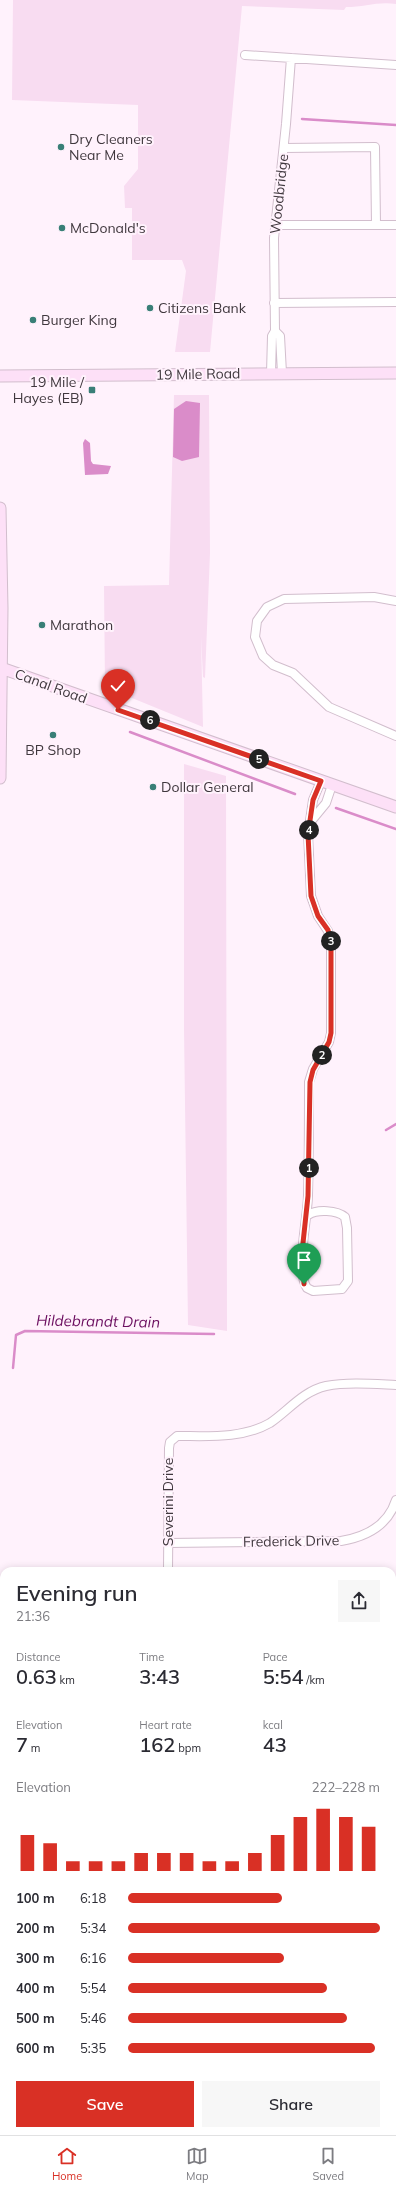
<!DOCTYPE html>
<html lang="en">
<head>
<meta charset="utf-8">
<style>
	:root { --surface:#fff; --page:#f7f7f7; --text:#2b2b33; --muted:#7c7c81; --line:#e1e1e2; --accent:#d93025 }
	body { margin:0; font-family:Mulish,sans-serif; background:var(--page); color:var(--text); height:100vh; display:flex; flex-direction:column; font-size:15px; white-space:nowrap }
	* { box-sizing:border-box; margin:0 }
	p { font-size:13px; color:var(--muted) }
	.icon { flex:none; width:22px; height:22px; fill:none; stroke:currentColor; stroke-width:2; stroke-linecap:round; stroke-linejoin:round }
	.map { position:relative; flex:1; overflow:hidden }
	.details { position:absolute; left:0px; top:1567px; width:396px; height:568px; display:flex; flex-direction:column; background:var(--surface); border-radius:12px 12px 0 0; box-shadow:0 2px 10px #0003 }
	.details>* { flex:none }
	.pin { position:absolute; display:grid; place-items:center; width:34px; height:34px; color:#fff; margin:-41px -17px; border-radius:50% 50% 50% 0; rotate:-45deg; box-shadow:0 0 4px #0007 }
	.pin .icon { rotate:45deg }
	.km { position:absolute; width:20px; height:20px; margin:-10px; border-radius:50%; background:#222; color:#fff; font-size:11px; line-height:20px; text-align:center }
	.round { display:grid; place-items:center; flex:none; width:42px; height:42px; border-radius:0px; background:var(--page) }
	.headline { display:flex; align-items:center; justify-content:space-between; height:68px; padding:0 16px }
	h1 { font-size:22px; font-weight:600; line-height:30px }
	.figures { display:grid; grid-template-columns:repeat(3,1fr); gap:6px; height:68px; padding:4px 16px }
	.figures div { display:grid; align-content:center }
	.figures b { font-size:20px; font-weight:600 }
	.figures small { font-size:11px; font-weight:400 }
	.figures p { font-size:11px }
	.chart { height:112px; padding:8px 16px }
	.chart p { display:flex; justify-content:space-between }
	.chart svg { width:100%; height:72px; margin-top:4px; stroke:var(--accent); stroke-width:6 }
	.action { display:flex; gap:8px; margin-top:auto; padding:8px 16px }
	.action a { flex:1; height:46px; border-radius:0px; background:var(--accent); color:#fff; font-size:16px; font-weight:600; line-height:46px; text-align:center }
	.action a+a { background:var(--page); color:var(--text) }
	ul { padding:0 16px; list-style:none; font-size:13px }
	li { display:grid; grid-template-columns:64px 48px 1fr; align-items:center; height:30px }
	li i { height:10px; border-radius:5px; background:var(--accent) }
	.tab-bar { display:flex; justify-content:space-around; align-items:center; height:56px; border-top:1px solid var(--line); background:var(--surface); font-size:11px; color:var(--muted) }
	.tab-bar a { display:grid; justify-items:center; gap:2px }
	.tab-bar .active { color:var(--accent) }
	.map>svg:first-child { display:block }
</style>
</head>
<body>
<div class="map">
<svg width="396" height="2135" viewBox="0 0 396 2135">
	<rect width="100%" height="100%" fill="#fff2fc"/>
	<!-- green -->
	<path fill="#f8dcf1" d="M13,0H396V4C379,1 364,7 346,7L344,10L242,6L210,352H175L186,271L182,260H132V208H125L124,186L138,169V105L12,100Z
		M174,395H209L210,553L205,678L203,677L201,636L203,727L105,687L104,586L169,585Z
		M184,764L226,776L227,1331L188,1325L184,1029Z"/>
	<!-- water -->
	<path fill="#da8cc9" d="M186,401L200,403L199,457L182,461L173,457L174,409Z
		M85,439L90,443L91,461L93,464L111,466L108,474L85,475L83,443Z"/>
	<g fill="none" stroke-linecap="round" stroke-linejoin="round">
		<!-- stream -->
		<path stroke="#da8cc9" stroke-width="2.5" d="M302,119L396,125
			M130,732L295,794
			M336,808L396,829
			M386,1130L396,1124
			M13,1368L16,1335L25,1331L214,1334"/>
		<!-- street casing -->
		<g stroke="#d2becd" stroke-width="10">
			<path id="street" d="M245,55L396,65
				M284,148L375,147L376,225
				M275,225H396
				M274,303L396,302
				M275,331L280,336L282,373
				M271,373L272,336L275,331L274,238L286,124L291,58
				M396,601L374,597L284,599L267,607L257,621L255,637L263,656L273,665L293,673L329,707L396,736
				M312,820L326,803L332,785
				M308,1215C317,1209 337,1210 345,1217L347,1228L348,1281L342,1289L313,1291L307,1288C295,1271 308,1217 308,1195C309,1158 309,1120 309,1082L313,1069L329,1042L331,1033V943L328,931L318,916L311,896L308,834L313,800L321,781
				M168,1543L341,1541C365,1537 388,1526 396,1500
				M168,1571L169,1448L170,1442L177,1436C208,1436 242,1439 270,1423C288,1411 303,1391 326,1386C348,1382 373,1384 396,1385
				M0,1757H4
				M392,1765L396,1768
				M171,2131L176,2135
				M302,2131L306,2135
				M156,2135L160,2131
				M211,2135L213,2131
				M334,2135L338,2131"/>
		</g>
		<!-- secondary casing -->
		<g stroke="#d2becd" stroke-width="13">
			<path id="secondary" d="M0,376L396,373
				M0,508L2,608L0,778
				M1,668L396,807"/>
		</g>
		<!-- street -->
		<use href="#street" stroke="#fff" stroke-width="8"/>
		<!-- secondary -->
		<use href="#secondary" stroke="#fde0f7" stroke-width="11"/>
	</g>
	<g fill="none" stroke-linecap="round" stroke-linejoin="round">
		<!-- route casing -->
		<g stroke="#fff" stroke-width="8">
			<path id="route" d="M118,710L321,781L313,800L308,834L311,896L318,916L328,930L331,943V1033L329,1042L313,1070L310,1082L308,1196L303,1243L304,1284"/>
		</g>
		<!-- route -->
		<use href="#route" stroke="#d93025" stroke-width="5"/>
	</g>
	<!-- markers -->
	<g fill="#397f77" stroke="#fff2fc" stroke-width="1.5">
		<circle cx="61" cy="147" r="4"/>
		<circle cx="62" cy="228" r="4"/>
		<circle cx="150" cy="308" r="4"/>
		<circle cx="33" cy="320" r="4"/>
		<rect x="88" y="386" width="8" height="8" rx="2"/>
		<circle cx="42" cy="625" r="4"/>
		<circle cx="53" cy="735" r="4"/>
		<circle cx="153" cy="787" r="4"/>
	</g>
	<g text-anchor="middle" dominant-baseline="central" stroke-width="4" stroke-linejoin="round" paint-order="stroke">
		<!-- poi labels -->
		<g font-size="14" fill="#40383e" stroke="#fff2fc" text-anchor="start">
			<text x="69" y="139">Dry Cleaners<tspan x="69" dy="16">Near Me</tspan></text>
			<text x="70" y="228">McDonald's</text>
			<text x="158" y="308">Citizens Bank</text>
			<text x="41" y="320">Burger King</text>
			<text x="84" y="382" text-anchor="end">19 Mile /<tspan x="84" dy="16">Hayes (EB)</tspan></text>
			<text x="50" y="625">Marathon</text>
			<text x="53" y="750" text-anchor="middle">BP Shop</text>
			<text x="161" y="787">Dollar General</text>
		</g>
		<!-- street labels -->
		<g font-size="14" fill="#40383e" stroke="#fff2fc">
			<text transform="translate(279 194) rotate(-84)">Woodbridge</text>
			<text transform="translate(198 374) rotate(-1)">19 Mile Road</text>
			<text transform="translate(51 686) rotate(20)">Canal Road</text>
			<text transform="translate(168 1502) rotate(-90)">Severini Drive</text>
			<text transform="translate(291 1541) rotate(-1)">Frederick Drive</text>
		</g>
		<!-- water labels -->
		<g font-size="15" font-style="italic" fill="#6c0f60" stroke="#fff2fc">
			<text transform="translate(98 1321) rotate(1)">Hildebrandt Drain</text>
		</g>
	</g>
</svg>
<div class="pin" style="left:304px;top:1284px;background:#1e9e55"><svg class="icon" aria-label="arrive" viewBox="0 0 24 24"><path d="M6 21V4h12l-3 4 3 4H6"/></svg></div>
<div class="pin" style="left:118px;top:710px;background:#d93025"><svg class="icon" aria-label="check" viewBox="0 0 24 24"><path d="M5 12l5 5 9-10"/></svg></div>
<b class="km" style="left:309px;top:1168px">1</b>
<b class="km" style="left:322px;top:1055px">2</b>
<b class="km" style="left:331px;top:941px">3</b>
<b class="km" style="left:309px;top:830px">4</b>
<b class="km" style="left:259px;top:759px">5</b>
<b class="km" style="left:150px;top:720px">6</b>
<section class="details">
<div class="headline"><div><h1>Evening run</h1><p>21:36</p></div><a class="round"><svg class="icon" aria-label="share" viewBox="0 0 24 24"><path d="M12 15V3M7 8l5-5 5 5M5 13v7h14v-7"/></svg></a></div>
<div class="figures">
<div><p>Distance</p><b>0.63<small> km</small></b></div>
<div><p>Time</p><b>3:43</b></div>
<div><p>Pace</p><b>5:54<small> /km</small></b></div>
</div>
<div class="figures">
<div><p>Elevation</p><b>7<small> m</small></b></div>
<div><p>Heart rate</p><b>162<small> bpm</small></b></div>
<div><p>kcal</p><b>43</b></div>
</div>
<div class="chart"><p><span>Elevation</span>222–228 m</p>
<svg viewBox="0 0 160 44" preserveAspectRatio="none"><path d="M5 44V22M15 44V27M25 44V38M35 44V38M45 44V38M55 44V33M65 44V33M75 44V33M85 44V38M95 44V38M105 44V33M115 44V22M125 44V11M135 44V6M145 44V11M155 44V17"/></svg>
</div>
<ul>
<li><b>100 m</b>6:18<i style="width:61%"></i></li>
<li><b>200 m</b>5:34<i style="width:100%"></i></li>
<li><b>300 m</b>6:16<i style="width:62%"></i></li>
<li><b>400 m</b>5:54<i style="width:79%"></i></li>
<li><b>500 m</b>5:46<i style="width:87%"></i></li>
<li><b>600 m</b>5:35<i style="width:98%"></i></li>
</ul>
<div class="action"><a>Save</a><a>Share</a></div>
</section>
</div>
<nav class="tab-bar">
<a class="active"><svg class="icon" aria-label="home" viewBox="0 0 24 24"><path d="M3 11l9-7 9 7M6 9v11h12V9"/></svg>Home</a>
<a><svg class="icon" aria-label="map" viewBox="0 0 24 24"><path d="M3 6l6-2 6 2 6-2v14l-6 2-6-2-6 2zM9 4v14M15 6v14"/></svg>Map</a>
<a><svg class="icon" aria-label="saved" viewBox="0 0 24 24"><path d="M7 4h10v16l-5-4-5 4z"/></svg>Saved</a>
</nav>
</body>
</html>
